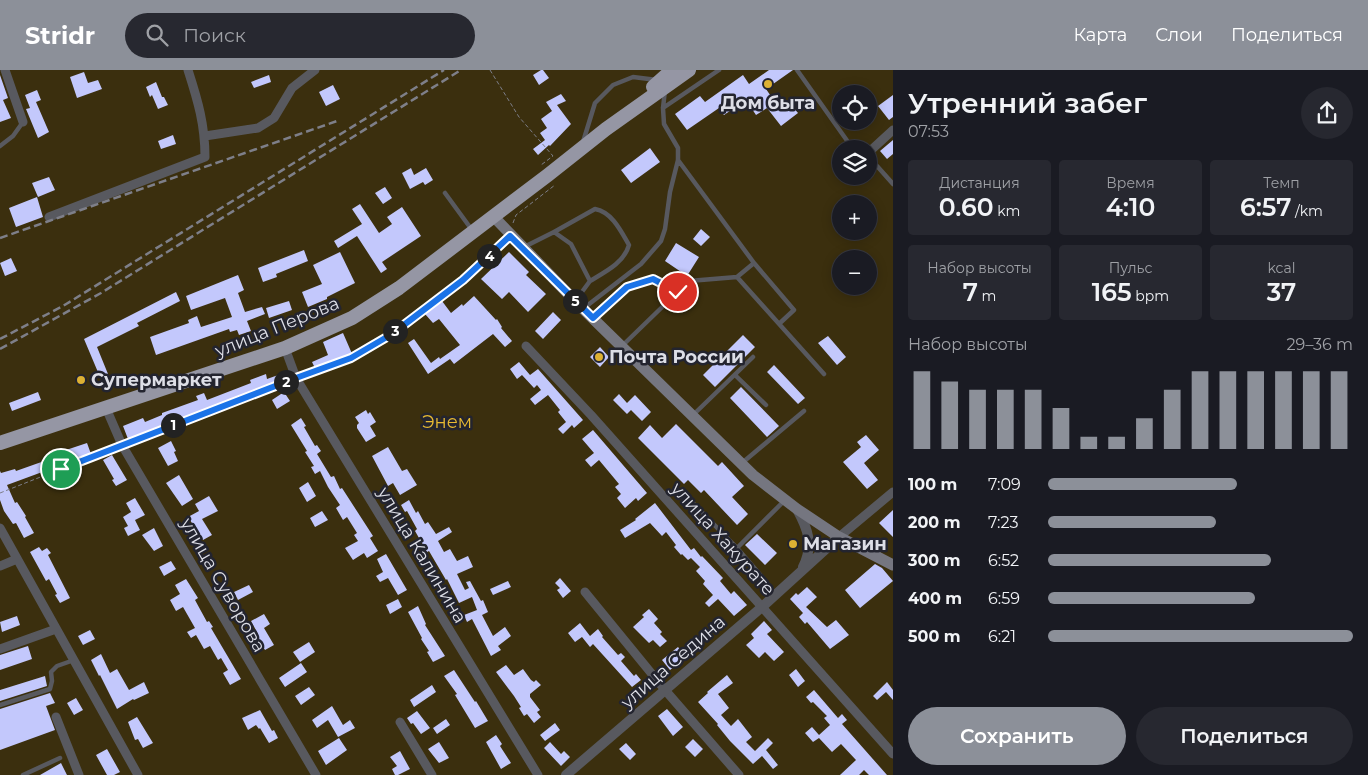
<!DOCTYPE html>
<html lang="ru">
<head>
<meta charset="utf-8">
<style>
	:root { --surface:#1a1b23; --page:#272830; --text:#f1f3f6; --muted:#9fa1a6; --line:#383941; --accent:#8c9099 }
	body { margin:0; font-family:Montserrat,sans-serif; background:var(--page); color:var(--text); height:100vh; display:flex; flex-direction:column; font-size:19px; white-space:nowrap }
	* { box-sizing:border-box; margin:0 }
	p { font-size:16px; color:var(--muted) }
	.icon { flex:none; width:28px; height:28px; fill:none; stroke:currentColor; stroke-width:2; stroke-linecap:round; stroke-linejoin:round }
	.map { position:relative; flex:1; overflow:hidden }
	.drawer { display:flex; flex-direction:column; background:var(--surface); width:475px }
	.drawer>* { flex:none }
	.fabs { position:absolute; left:832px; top:15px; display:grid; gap:10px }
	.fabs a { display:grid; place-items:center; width:45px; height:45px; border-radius:50%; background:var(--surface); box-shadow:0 2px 12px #0003,0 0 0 1px var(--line); font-size:25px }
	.pin { position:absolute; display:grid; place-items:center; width:42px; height:42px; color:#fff; margin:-21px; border:2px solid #fff; border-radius:50%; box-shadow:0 1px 5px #0007 }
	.km { position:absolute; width:25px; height:25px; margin:-12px; border-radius:50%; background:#222; color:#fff; font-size:14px; line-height:25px; text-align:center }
	.round { display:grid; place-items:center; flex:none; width:52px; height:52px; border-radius:26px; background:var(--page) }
	.head { display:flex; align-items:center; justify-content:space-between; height:85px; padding:0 15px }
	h1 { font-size:28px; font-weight:600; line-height:38px }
	.metrics { display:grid; grid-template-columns:repeat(3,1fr); gap:8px; height:85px; padding:5px 15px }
	.metrics div { display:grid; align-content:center; border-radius:5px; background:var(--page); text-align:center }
	.metrics b { font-size:25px; font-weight:600 }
	.metrics small { font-size:14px; font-weight:400 }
	.metrics p { font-size:14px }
	.chart { height:140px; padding:10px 15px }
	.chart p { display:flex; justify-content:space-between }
	.chart svg { width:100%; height:90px; margin-top:5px; stroke:var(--accent); stroke-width:6 }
	.button { display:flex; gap:10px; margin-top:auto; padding:10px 15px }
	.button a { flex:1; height:58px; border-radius:30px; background:var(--accent); color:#fff; font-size:20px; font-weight:600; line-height:58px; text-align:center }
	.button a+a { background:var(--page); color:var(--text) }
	ul { padding:0 15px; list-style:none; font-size:16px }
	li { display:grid; grid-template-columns:80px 60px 1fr; align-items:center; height:38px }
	li i { height:12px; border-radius:6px; background:var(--accent) }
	header { display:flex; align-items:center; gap:30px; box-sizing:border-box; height:70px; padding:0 25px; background:var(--accent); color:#fff }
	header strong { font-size:24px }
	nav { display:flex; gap:28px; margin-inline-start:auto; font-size:18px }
	.search { width:350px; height:45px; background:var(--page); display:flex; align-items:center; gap:12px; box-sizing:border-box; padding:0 18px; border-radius:28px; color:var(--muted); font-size:19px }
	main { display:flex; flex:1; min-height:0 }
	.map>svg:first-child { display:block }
</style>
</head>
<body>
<header>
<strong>Stridr</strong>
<div class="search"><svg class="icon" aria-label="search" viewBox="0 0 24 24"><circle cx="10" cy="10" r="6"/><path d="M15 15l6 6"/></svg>Поиск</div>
<nav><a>Карта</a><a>Слои</a><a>Поделиться</a></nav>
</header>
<main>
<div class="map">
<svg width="893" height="705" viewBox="0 0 893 705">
	<rect width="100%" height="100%" fill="#23242f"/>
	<!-- green -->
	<path fill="#3b2f0e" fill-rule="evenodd" d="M0,0H893V705H0ZM841,24H869V51H841ZM841,79H869V106H841ZM841,134H869V161H841ZM841,189H869V216H841Z"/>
	<!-- building -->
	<path fill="#c3c8fc" d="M541,0H543L549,8L539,15L533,5Z
		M769,0H793L766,19L781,41L790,33L798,43L781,56L767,38L756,45L746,30L724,45L719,38L687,60L675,44L700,26L705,32L743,5L749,14Z
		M84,2L88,13L98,10L102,19L77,28L70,7Z
		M0,5L8,28L3,30L11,48L0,52Z
		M269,5L271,12L254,18L251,12Z
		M156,12L162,27H164L168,35L158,39L152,25L150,27L146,17Z
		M333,15L340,29L326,36L319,22Z
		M37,20L41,30L36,32L49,62L38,68L26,39L30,38L25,25Z
		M561,24L566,31L557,35L571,54L550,76L549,75L538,85L533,79L545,70L540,63L547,58L541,49L552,41L546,32Z
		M893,25V47L889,50L878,36Z
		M173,65L176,74L161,79L158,71Z
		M893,70V84L887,89L880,81Z
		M650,78L660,92L631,113L621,100Z
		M411,98L414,105L426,98L433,110L425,115L423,112L410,119L402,103Z
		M49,107L55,120L38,127L32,113Z
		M385,117L392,128L383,134L375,123Z
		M37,127L43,147L16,157L9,138Z
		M360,134L379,163L392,154L387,147L402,137L421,166L382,192L387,199L381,203L357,166L338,178L334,171L362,154L352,139Z
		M701,159L710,167L701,176L693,169Z
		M676,173L699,187L687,206L665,191Z
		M304,180L308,191L276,204L277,207L263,212L258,198Z
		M340,182L355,213L327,227V229L308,237L302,222L322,214L313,195Z
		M509,182L529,202L526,205L546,224L528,242L509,222L502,229L481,209Z
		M11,188L17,201L5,206L0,193Z
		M238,205L244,220L238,223L245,242L262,237L265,244L247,251L251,261L239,265L237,260L230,262L229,259L156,285L150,267L189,253L188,250L197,246L201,257L232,247L225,228L191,240L186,226Z
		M176,222L180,231L137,253L139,256L97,277L108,304L100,307L84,269Z
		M474,226L496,250L497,249L502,257L501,258L512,271L505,277L493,264L454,294L450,289L428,304L408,273L414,269L431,293L439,287L440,289L460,275L439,249L433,253L425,244L442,231L451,243L462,234L463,236Z
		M289,231L292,240L269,248L266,238Z
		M553,242L561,250L543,269L535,261Z
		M343,263L353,286L333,295L331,291L315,298L312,292L328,285L323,272Z
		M743,265L755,277L715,317L703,305Z
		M828,266L846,287L837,295L818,273Z
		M600,277L609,287L600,297L590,287Z
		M519,292L530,305L538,299L583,350L574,358L572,355L563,364L558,359L566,352L558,342L560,340L548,325L535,335L530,329L541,320L537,315L534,318L522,305L517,309L510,299Z
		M774,295L805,328L798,334L767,302Z
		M266,304L267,309L281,304L283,311L128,369L123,356L143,348L145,352L162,345V343L198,330L196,326L204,323L207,330L251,313L250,310Z
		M741,317L779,356L767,367L730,328Z
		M38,322L41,330L12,341L9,333Z
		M284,322L290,331L277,339L272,330Z
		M619,324L627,333L635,325L651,342L642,351L631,340L627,344L613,330Z
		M366,340L368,344L370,342L376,352L370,356L376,366L366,372L357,358V355L359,353L355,347Z
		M301,348L306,356L304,357L315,376L317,375L321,381L317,384L331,407L334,406L340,419L342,418L373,466L370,468L378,481L367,488L364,483L353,490L345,478L358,471L354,465L357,463L347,447L343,450L336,438L340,435L328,417L320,401L315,404L311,397L314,396L305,382L307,381L291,355Z
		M676,354L718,396L722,392L744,416L732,427L748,444L737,455L704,420L701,423L688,410L684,414L638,368L650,355L662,368Z
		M593,360L647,423L638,431L636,428L625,438L617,428L621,424L615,417L619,414L599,390L591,397L585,390L594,383L582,369Z
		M866,365L879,380L864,393L878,410L867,419L843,392L861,377L857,372Z
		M171,371L176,381L174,382L178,391L168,396L158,378Z
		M87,373L91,384L7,415L15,433L17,432L26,446L25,447L34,463L24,468L16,453L13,454L4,441L0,430V401L1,403L15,399L16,401L64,384L63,381Z
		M388,377L402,401L407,399L417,415L400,425L393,413L388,416L372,386Z
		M112,385L127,410L116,416L112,410L114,409L103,390Z
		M179,405L193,429L182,436L166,413Z
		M308,412L316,426L307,432L299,418Z
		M209,426L218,441L202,449L212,465L203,470L188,447L199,441L195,434Z
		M135,428L145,445L135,450L140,460L128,466L124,458L128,456L123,447L131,442L126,433Z
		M409,430L416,443L418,441L425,454L428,452L436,464L449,457L452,462L438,471L444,482L450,479L457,491L468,486L473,497L457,504L465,520L469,518L466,512L470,511L481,531L483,530L488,542L482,545L493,566L505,557L511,566L498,576L501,580L491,586L472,549L467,552L464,545L477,540L472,527L459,533L447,509L446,510L429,481L427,482L415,461L417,459L407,441L405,442L401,435Z
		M655,433L691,480L694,478L701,487L702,486L723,508L720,511L731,524L734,521L747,535L734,546L718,529L709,537L705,533L713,525L703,514L705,511L696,501L700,497L691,488L688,490L682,484L681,485L674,477L676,475L666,462L662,466L650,453L625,468L620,460L636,450L635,449Z
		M893,440V467L879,453Z
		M322,441L328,450L315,457L310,448Z
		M154,458L163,476L154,481L142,465Z
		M757,464L777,483L765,495L745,475Z
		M39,477L42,481L47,478L51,483L48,485L70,528L60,533L55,525L57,524L49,509L46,511L30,482Z
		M386,484L407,520L398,525L388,508L380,512L376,506L383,502L377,489Z
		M171,491L176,499L164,506L159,497Z
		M875,494L882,498L893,511L860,538L845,520Z
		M560,508L571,521L563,528L557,520L560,518L555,513Z
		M186,509L198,528L195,530L207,552L209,551L213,557L211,558L241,609L230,615L223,603L228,600L221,588L218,590L210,576L204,579L196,565L191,568L187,562L195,558L183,537L176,541L170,530L180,524L175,515Z
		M508,511L511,517L493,525L490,519Z
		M249,515L253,522L238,530L234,522Z
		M807,517L817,527L806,537L827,557L836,550L849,565L830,579L807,552L805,554L799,547L803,543L790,529L796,523L798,525Z
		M398,529L402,537L390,544L386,535Z
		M418,536L426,554L425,555L445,586L433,592L427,582L429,581L421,569L422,568L408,542Z
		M649,539L658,549L654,553L662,562L660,564L667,571L660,577L653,570L649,573L633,557L644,547L642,545Z
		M264,544L270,554L264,558L274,575L265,580L256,565L258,564L251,551Z
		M17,546L20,555L2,562L0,552Z
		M764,551L772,560L767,564L784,582L774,591L765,582L759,588L746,575L754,568L751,564Z
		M580,553L590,566L598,559L603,566L602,567L618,585L621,583L625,587L621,591L634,606L636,604L641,610L632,617L593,574L590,577L582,567L575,572L568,563Z
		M90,560L95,569L83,575L78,566Z
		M309,572L315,582L300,592L293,582Z
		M28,576L32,589L0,600V585Z
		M678,577L686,587L670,600L662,590Z
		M101,584L110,603L117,599L129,620L144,612L149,623L134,630L133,629L117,639L100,605L99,606L91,590Z
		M301,593L307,602L285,617L279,608Z
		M506,595L514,605L523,599L531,610L534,612L536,610L541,615L530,624V627L540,640L537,642L541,647L534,653L527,644L524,646L519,638L521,637L514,626L496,602Z
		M796,599L805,611L798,617L789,605Z
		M454,600L475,632L476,631L488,651L475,658L455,625L457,624L444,606Z
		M727,605L733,613L718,624L729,638L721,645L731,656L738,649L752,667L746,672L755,681L768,668L773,673L766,680L778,695L773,699L762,686L753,694L730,671L717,655L718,654L698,632L708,623L707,622Z
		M45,606L47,616L0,631V620Z
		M887,612L893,620V630L886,622L877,630L873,626Z
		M432,615L436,622L414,637L410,630Z
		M309,617L315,625L301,635L295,626Z
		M814,620L838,648L842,644L847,650L842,654L887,705H869L864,700L859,705H840L856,690L841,674L832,682L819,668L813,672L805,663L812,657L819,665L830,655L824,648L827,646L813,632L811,633L806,627Z
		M50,623L55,633L46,636L55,660L0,680V639Z
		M76,628L83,640L74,645L67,633Z
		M332,636L343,655L350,650L355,658L338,667L328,650L317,658L312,650Z
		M667,639L683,657L673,666L658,646Z
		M260,640L272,661L274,660L278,668L269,673L260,658L259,659L256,655L248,660L242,648Z
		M417,641L430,658L421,664L413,653L411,654L407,648Z
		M137,647L153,673L143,678L138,669L135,670L128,652Z
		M446,649L450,655L437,664L433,658Z
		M555,653L560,660L545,671L540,665Z
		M496,665L502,674L500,676L511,693L501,699L486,672Z
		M339,668L347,680L326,695L318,681Z
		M693,669L703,679L695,687L685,677Z
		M439,672L449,688L439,693L428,679Z
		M550,672L561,684L564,681L570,687L561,696L544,678Z
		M626,673L636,684L630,690L619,679Z
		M107,679L120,702L114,705H107L96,685Z
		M400,681L410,699L398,705H395L392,699L397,696L390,687Z
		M61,693L67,705H40Z"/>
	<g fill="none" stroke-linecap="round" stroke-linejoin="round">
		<!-- path -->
		<path stroke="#7d7e88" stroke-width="1" stroke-dasharray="4 2.5" stroke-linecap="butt" d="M490,0L519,47L553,86L541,95
			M513,153L516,145L555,115
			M305,305L351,289L392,264L463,210L503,172
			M130,372L287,311
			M0,423L114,378"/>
		<!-- service -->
		<path stroke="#58595f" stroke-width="4.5" d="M797,0L853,79
			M663,38L719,0
			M583,72L595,33L613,15L633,7L657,10
			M0,76L13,66L23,52
			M869,90L877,96L893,114
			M445,123L472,160
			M554,162L595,139C612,142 621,161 629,175C624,193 605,202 590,211
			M524,177L554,162L571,174L590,211L576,230
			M754,193L794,240L780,253
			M737,207L824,304
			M584,238L641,194L661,171L665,159L670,122L678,90V78L664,54L663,38L665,20
			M594,247L627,217L653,209L677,222
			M623,275L689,211L737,207L754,193L678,90
			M735,305L766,335
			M693,345L753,287
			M742,393L804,341
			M685,425L737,478L784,431
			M737,478L762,507
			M0,635L50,619L52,611L51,602L57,596L74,590
			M23,705L60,688"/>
		<!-- minor -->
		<path stroke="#58595f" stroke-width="9" d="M5,0L23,52
			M205,66L258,58L274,48L292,18L315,0
			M869,82L893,60
			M49,147L205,87C205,55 198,31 188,0
			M526,276L591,345L893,684
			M285,278L296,308L538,705
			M106,338L122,375L316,705
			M0,458L138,705
			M839,467L893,422
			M0,496L17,489
			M585,522L665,620L739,705
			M0,579L56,559
			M56,647L79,705
			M400,652L432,705"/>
		<!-- tertiary -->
		<path stroke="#58595f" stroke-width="10" d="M797,439C808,459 814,475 803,497
			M566,705L762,537L839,467"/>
		<!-- secondary -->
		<path stroke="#757680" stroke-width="11" d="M493,146L575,231L753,405L797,439L839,467L893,495"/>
		<!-- trunk -->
		<path stroke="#9596a4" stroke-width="14" d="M653,17L672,0
			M0,373L285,278L352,248L399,218L548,105L606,59L689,0"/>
		<!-- rail -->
		<path stroke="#7e7f89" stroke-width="2.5" stroke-dasharray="8 4" stroke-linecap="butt" d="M0,168L340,50
			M0,269L63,236L444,0
			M0,279L101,223L461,0"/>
	</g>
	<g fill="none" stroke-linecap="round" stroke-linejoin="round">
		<!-- route casing -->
		<g stroke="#fff" stroke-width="10">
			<path id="route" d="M61,399L296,308L351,288L392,264L463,210L510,166L593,248L627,217L653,209L678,222"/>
		</g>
		<!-- route -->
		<use href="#route" stroke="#1a73e8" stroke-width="6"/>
	</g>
	<!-- markers -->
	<g fill="#ddb133" stroke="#23242f" stroke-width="2">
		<circle cx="768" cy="14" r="5"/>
		<circle cx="599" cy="287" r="5"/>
		<circle cx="81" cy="310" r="5"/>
		<circle cx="793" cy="474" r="5"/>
	</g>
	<g text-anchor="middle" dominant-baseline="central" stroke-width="5" stroke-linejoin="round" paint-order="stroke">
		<!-- poi labels -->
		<g font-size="18" font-weight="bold" fill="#dddee6" stroke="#23242f" text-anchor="start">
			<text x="768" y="33" text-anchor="middle">Дом быта</text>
			<text x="609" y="287">Почта России</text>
			<text x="91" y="310">Супермаркет</text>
			<text x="803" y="474">Магазин</text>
		</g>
		<!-- street labels -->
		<g font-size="18" fill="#dddee6" stroke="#23242f">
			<text transform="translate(277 257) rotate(-22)">улица Перова</text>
			<text transform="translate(723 469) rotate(48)">улица Хакурате</text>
			<text transform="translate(422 485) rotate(59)">улица Калинина</text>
			<text transform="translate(223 515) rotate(60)">улица Суворова</text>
			<text transform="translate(673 592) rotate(-41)">улица Седина</text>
		</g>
		<!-- park labels -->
		<g font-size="18" fill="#e8ba31" stroke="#23242f">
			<text x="447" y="352">Энем</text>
		</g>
	</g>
</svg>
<div class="fabs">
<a><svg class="icon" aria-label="locate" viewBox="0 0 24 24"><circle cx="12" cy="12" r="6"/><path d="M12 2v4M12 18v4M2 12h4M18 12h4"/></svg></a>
<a><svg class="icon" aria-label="layers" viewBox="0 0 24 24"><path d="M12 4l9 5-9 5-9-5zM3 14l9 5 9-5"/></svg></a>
<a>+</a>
<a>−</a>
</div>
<div class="pin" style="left:61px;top:399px;background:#1e9e55"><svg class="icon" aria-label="arrive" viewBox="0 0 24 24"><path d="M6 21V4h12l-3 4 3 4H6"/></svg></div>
<div class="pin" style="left:678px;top:222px;background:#d93025"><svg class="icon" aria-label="check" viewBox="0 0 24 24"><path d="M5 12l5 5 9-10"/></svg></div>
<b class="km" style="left:173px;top:355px">1</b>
<b class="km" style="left:286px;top:312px">2</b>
<b class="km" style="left:395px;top:261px">3</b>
<b class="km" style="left:489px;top:186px">4</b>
<b class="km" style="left:575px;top:231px">5</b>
</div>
<section class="drawer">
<div class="head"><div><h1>Утренний забег</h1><p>07:53</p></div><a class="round"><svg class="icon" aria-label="share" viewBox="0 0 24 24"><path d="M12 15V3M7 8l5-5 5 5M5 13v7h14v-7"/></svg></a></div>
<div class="metrics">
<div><p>Дистанция</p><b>0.60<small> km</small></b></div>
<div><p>Время</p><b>4:10</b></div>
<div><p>Темп</p><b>6:57<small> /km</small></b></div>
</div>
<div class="metrics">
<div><p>Набор высоты</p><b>7<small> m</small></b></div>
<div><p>Пульс</p><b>165<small> bpm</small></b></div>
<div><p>kcal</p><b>37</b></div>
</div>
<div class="chart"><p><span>Набор высоты</span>29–36 m</p>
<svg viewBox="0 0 160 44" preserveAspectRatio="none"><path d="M5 44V6M15 44V11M25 44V15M35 44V15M45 44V15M55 44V24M65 44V38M75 44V38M85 44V29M95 44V15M105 44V6M115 44V6M125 44V6M135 44V6M145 44V6M155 44V6"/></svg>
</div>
<ul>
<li><b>100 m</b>7:09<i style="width:62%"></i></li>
<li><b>200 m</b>7:23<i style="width:55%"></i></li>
<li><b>300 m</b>6:52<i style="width:73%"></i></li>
<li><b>400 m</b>6:59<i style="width:68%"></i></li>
<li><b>500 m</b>6:21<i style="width:100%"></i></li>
</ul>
<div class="button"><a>Сохранить</a><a>Поделиться</a></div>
</section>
</main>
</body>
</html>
